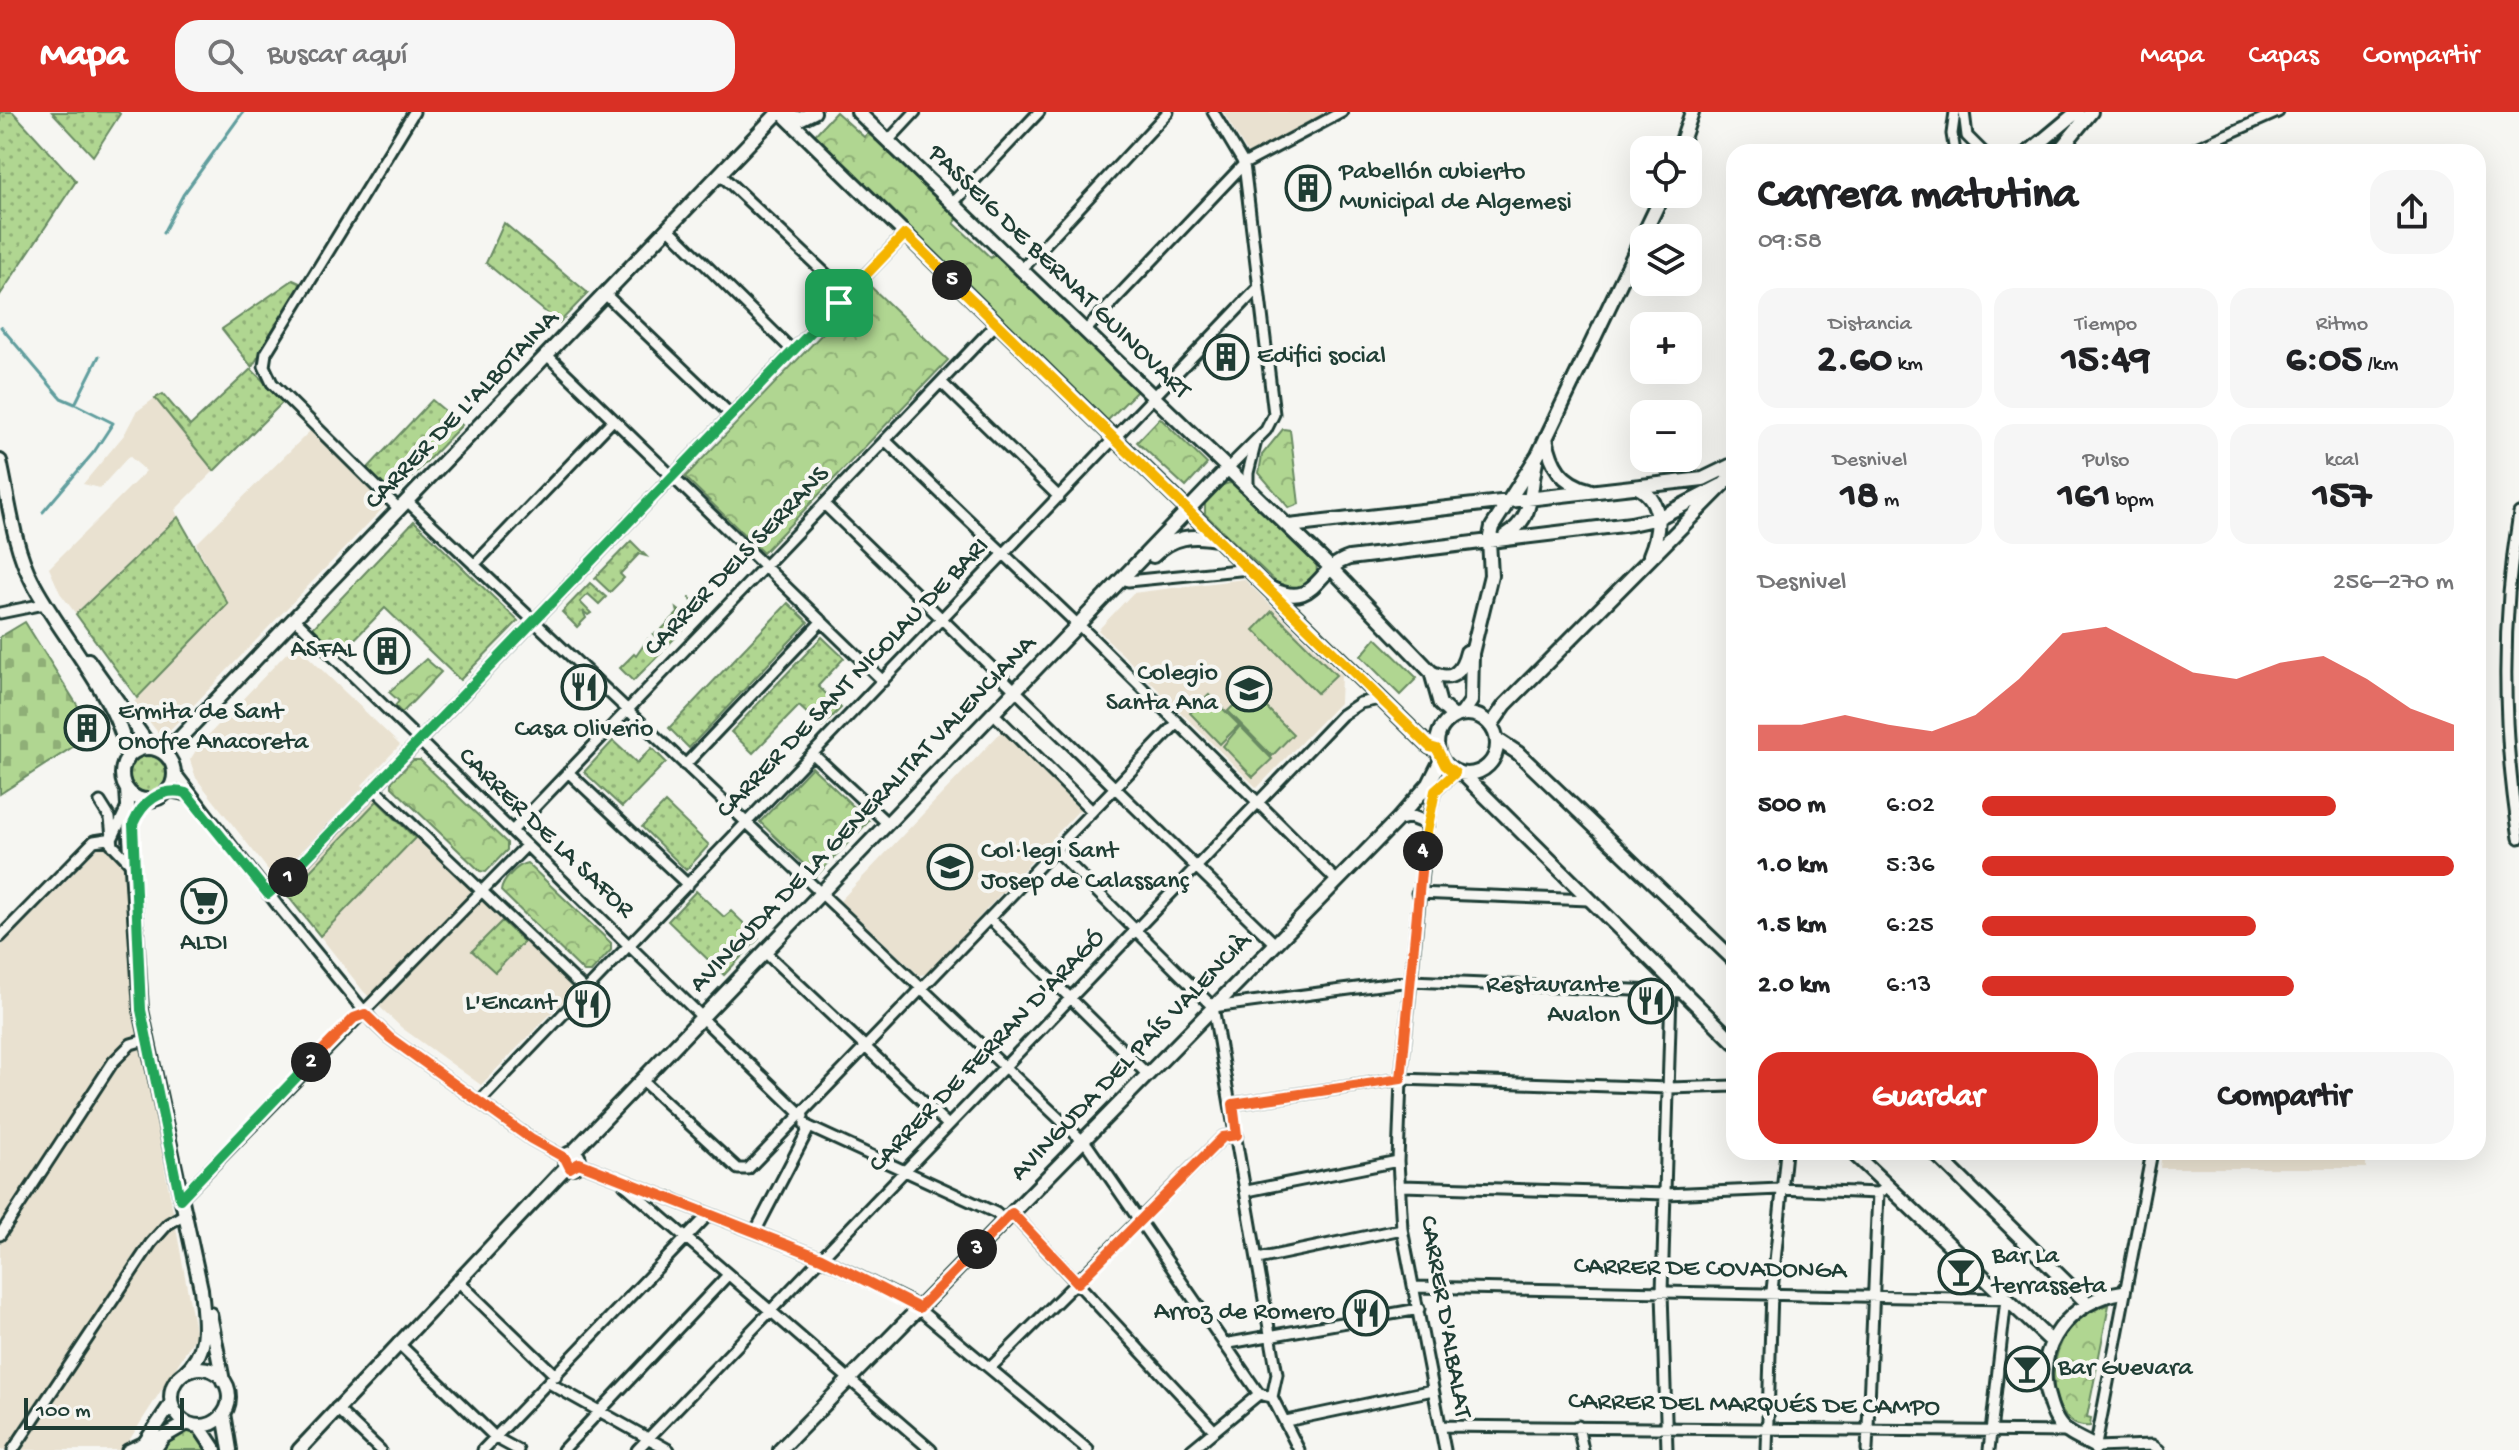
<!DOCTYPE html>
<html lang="es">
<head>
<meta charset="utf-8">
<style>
	:root { --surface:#fff; --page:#f6f6f6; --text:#202124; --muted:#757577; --accent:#d93025 }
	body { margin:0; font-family:"Gochi Hand",sans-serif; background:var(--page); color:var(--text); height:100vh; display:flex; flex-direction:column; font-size:30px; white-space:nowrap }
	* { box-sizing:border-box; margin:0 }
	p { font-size:26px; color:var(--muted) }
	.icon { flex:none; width:44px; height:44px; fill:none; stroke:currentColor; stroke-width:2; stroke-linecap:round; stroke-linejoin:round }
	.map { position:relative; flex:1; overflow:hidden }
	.sheet { position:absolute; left:1726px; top:32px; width:760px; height:1016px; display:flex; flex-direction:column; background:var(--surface); border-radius:24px; box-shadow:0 8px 32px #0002 }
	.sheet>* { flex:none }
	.tools { position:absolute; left:1630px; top:24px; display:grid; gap:16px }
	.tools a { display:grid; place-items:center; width:72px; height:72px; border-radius:16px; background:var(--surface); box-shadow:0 8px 32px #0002; font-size:40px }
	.scale { position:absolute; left:24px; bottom:20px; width:160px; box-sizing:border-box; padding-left:8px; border:4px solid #1f3d34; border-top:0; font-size:22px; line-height:28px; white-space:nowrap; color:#1f3d34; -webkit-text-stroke:6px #f6f6f2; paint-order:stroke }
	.pin { position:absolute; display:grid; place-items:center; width:68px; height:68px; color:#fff; margin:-34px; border-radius:16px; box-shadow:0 4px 12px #0006 }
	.km { position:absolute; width:40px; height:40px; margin:-20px; border-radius:50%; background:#222; color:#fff; font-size:22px; line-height:40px; text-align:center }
	.round { display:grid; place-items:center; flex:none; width:84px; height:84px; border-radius:24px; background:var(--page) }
	.overview { display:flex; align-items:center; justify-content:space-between; height:136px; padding:0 32px }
	h1 { font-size:44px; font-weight:800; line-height:60px }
	.figures { display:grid; grid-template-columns:repeat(3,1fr); gap:12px; height:136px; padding:8px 32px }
	.figures div { display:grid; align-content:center; border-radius:20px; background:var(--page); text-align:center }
	.figures b { font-size:40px; font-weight:800 }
	.figures small { font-size:22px; font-weight:400 }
	.figures p { font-size:22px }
	.chart { height:224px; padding:16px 32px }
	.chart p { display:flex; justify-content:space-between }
	.chart svg { width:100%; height:144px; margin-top:8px; fill:var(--accent); opacity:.7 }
	.primary-button { display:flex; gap:16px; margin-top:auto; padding:16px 32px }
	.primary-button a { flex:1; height:92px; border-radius:24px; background:var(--accent); color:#fff; font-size:32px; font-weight:800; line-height:92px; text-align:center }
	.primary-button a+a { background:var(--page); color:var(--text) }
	ul { padding:0 32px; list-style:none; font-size:26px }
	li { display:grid; grid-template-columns:128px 96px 1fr; align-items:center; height:60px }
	li i { height:20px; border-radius:10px; background:var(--accent) }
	header { display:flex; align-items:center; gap:48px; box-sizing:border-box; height:112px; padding:0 40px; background:var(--accent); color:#fff }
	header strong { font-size:38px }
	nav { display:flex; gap:44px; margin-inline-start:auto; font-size:28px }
	.search { width:560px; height:72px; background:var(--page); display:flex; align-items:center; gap:20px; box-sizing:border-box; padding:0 28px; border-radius:24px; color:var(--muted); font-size:30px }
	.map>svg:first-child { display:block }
</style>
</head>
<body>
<header>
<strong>Mapa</strong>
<div class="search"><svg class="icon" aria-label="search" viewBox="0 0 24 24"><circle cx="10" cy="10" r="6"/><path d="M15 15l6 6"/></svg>Buscar aquí</div>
<nav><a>Mapa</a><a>Capas</a><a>Compartir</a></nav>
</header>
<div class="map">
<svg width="2519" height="1338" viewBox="0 0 2519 1338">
	<defs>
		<pattern id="grass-dots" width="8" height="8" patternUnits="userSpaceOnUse" patternTransform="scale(2)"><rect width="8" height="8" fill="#b0d691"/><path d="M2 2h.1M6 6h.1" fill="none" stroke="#8faf77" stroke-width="1.8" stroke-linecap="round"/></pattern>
		<pattern id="cemetery-stones" width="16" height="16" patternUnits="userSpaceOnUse" patternTransform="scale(2)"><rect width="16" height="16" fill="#b0d691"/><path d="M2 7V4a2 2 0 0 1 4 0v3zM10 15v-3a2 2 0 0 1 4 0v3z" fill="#8faf77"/></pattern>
		<pattern id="park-crowns" width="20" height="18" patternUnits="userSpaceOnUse" patternTransform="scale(2)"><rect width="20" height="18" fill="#b0d691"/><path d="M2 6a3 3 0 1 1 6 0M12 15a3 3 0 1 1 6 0" fill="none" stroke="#8faf77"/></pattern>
	</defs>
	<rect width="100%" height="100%" fill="#f6f6f2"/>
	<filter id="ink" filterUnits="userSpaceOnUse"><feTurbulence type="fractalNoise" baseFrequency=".0125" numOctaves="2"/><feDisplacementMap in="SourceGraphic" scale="16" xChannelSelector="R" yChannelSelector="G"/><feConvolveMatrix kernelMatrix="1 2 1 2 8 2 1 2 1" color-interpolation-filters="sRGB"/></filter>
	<g filter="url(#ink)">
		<!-- built -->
		<path fill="#e9e1d0" d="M1223,0H1326L1249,44Z
			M155,286L214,359L175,398L178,405L76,502L60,481L49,456L146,359L129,344L100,376L83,372L124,323L136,300Z
			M312,317L387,392L166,622H159L134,590L228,492L196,432Z
			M1244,467L1341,563L1340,590L1257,676L1098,518L1133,481Z
			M295,532L400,633L362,673L575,877L481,973L402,916L364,880L196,666L190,648L200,632Z
			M1003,618L1082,695L926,862L919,863L840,789Z
			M103,731L124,751L133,883L196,1224L123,1338H0V835Z
			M2162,1040H2366V1056H2160Z"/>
		<!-- grass -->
		<path fill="url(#grass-dots)" stroke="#688a62" stroke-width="2" d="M0,0H13L76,69L0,183Z
			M52,0H118L120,2L93,44Z
			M504,111L588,181L559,211L486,151Z
			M293,168L302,172L252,255L222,217Z
			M251,257L284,289L214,359L155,286L163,282L190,314Z
			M432,288L462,313L393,384L366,358Z
			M1229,371L1237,372L1316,448L1317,460L1313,468L1300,477L1281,475L1205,402V390L1220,374Z
			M178,405L228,492L137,586L76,502Z
			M414,409L518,509L460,568L385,496L340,542L313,516Z
			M631,429L646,444L639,442L620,462L624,466L610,480L595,466Z
			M590,471L606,485L599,492L588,482L580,490L591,501L588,503L583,499L586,506L577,515L562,500Z
			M689,485L702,498L666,535L653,522L658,521L678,501L677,497L687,505L696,495Z
			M788,491L808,510L689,636L669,616Z
			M822,525L844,546L818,574L841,596L822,615L799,594L753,641L731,620Z
			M648,527L662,540L633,569L620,556L634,542L636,544Z
			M613,629L637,651L652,636L666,650L622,695L584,660Z
			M128 662a20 20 0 1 1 40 0a20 20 0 1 1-40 0Z
			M377,689L415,726L320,824L287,783Z
			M665,691L709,733L686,758L642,715Z
			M696,779L724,805L731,799L759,826L724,863L668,809Z
			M502,809L524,830L495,860L472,839Z"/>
		<!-- cemetery -->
		<path fill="url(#cemetery-stones)" stroke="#688a62" stroke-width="2" d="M25,510L86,607L96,601L105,614L0,682V525Z"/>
		<!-- park -->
		<path fill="url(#park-crowns)" stroke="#688a62" stroke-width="2" d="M836,0L864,25L870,19L960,104L954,111L991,146L998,139L1141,275L1106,310L811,27Z
			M869,173L948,248L763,441L685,365Z
			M1160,306L1207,352L1186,375L1137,330Z
			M1283,317L1290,318L1299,392L1289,396L1259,361L1262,343Z
			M426,547L441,560L402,601L395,594L399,589L389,580Z
			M413,648H420L507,731V738L486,760L480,759L392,675V669Z
			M812,655L869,709L816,764L760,710Z
			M527,751L611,831V838L591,860H584L501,779C502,769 517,753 527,751Z
			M2109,1193L2087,1305L2091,1306L2090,1314C2042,1319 2035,1210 2109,1193Z
			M186,1319L199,1322L210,1338H161L172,1324Z"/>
		<!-- pitch -->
		<path fill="#b0d691" stroke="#688a62" stroke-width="2" d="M1272,499L1336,563L1317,581L1254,518Z
			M1376,526L1417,566L1400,583L1361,544Z
			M1249,578L1293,622L1272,644L1228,599Z
			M1209,583L1239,613L1220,632L1190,601Z
			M1240,614L1272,647L1253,665L1223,634Z"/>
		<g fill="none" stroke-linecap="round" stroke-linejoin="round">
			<!-- stream -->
			<path stroke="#619e9e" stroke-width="3" d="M163,121L183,83L243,0
				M1,215L61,286L75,292L99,244
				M43,400L94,340L113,311L75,292"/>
			<!-- street casing -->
			<g stroke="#1f3d34" stroke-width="15">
				<path id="street" d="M1213,0L1244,52L1274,302L1266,318L1229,355
					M1964,0L1967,24L1983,40
					M888,29L915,0
					M1955,40L1952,22L1955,0
					M2187,40L2278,0
					M720,62L847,182
					M953,91L1039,0
					M668,116L793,239
					M1022,157L1168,0
					M605,182L731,303
					M1086,218L1244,52L1342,0
					M547,243L883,569
					M941,270L1059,385
					M885,328L1077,512
					M1248,374V361L1256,329
					M407,389L1088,1034L1259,1282L1272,1285
					M824,392L1275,832
					M399,397L272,271L264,254L266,241L414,0
					M2519,401C2501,509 2502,618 2519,726
					M474,453L613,308
					M1128,469L1249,457
					M0,501L44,492
					M294,506L702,905
					M1083,517L1337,769
					M998,606L1092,699
					M813,642L887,711
					M685,653L822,509
					M174,659L278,794L373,910L390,926L531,1027L565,1046
					M568,660L688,773
					M374,676L586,879
					M167,679L191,684
					M100,690L110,706L113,734
					M512,719L997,211
					M113,725L127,695
					M1055,738L1213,895
					M1417,781L1589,788
					M268,782L279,775L905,122
					M990,807L1147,962
					M0,825L94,729L107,727L132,753
					M770,845L948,1013
					M1213,895L1410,869L1682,880
					M1213,895L1277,1262L1272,1285
					M707,911L803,1004
					M647,973L738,1057H748L1177,611
					M480,989L1259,175
					M1233,992L1401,967L1669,976L1734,974
					M805,1013L996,1101L1004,1109
					M579,1051L821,1146L910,1190L1088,1338
					M624,1072L931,1338
					M1402,1074L1666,1082L1780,1077L1878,1081L1888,1075
					M1247,1079L1398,1049
					M180,1087L526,734
					M1012,1101L1213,1317
					M755,1120L807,1020L805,1011
					M0,1123L113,950L131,932L148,927
					M1258,1147L1402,1117
					M458,1169L556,1264
					M1414,1175L2006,1187L1989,1338
					M398,1231L496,1326L518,1338
					M1224,1232L1419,1197
					M990,1256L1223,1025L1237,1023
					M549,1271L669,1338
					M1272,1285L1299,1338
					M336,1296L380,1338
					M1286,1309L1433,1278
					M1440,1314L2067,1320
					M1578,1314L1583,1338
					M2096,1335L2152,1333L2159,1338
					M13,1338L151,1131L168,1112L183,1103
					M127,1338L146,1329
					M483,1338L708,1103
					M563,1338L727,1164
					M637,1338L1342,603L1360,591L1380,587
					M1191,1338L1259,1282
					M1445,1338L1402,1117L1398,1049L1401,967L1427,711L1435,679L1455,661
					M1667,1338L1662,1180L1671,880
					M1767,1338L1772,1179L1786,1040
					M1867,1338L1878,1081
					M2095,1338L2152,1040"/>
			</g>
			<!-- secondary casing -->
			<g stroke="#1f3d34" stroke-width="18">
				<path id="secondary" d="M858,0L1329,454L1431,560L1440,592L1454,605
					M786,5L1430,635L1437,637
					M1679,38L1692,0
					M2029,40L2077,0
					M2058,40L2091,0
					M1546,326C1551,353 1561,371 1589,378
					M0,349C9,389 13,433 32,469C56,518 126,595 127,648
					M1637,375C1664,388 1660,419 1650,443
					M1289,414L1703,367L1734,352
					M1505,424C1535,406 1529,380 1536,350
					M1153,444C1172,424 1193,422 1220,428
					M1272,477C1317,498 1314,457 1349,446L1631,412L1658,406L1722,373
					M88,548L151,636
					M1431,560C1451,571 1462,561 1467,540
					M1437 632a30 30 0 1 1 60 0a30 30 0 1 1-60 0Z
					M1462,602L1471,589L1472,541L1491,463L1489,429L1492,415L1538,343L1663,82
					M1491,613L1505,593L1734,362
					M1498,628L1518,641L1734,848
					M122 662a26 26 0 1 1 52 0a26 26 0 1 1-52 0Z
					M157,637L178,628L779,0L800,7L814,0
					M1464,663L1734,930
					M127,677L141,898L201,1177C204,1209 211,1238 184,1261
					M1398,707L1409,704L1427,711
					M1852,1040L2052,1230
					M1934,1040L2087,1191
					M565 1048a7 7 0 1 1 14 0a7 7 0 1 1-14 0Z
					M572,1041L1229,355
					M210,1202L223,1269
					M171 1285a29 29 0 1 1 58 0a29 29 0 1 1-58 0Z
					M224,1301L230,1338
					M199,1314L215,1338
					M2096,1335C2087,1330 2076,1326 2068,1320C2058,1314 2052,1299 2049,1288C2031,1235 2072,1187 2123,1180
					M140,1338L171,1292
					M154,1338L163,1325L187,1311
					M299,1338L567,1054
					M780,1338L1398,707L1429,672L1441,648"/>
			</g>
			<!-- street -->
			<use href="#street" stroke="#f6f6f2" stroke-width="9"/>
			<!-- secondary -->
			<use href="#secondary" stroke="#f6f6f2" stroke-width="12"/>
		</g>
	</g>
	<g fill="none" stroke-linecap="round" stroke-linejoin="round" filter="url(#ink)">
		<!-- split-1 casing -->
		<g stroke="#fff" stroke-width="16">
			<path id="split-1" d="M288,765L839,191"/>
		</g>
		<!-- split-2 casing -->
		<g stroke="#fff" stroke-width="16">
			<path id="split-2" d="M288,765L268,782L186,681C161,674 142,691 133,712L141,898L180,1087L311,950"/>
		</g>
		<!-- split-3 casing -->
		<g stroke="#fff" stroke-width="16">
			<path id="split-3" d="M311,950L354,906L365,902L390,926L531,1027L565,1046L570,1056L579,1051L821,1146L919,1196L977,1137"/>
		</g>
		<!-- split-4 casing -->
		<g stroke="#fff" stroke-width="16">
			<path id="split-4" d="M977,1137L1012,1101L1078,1171L1223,1025L1237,1023L1233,992L1401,967L1423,739"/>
		</g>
		<!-- split-5 casing -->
		<g stroke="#fff" stroke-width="16">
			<path id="split-5" d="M952,168L1430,635L1437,637L1445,653L1455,661L1435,679L1423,739"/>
		</g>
		<!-- split-6 casing -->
		<g stroke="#fff" stroke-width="16">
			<path id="split-6" d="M839,191L905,122L952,168"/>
		</g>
		<!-- split-1 -->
		<use href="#split-1" stroke="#22a559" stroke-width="10"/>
		<!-- split-2 -->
		<use href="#split-2" stroke="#22a559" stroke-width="10"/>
		<!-- split-3 -->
		<use href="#split-3" stroke="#f0652b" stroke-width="10"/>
		<!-- split-4 -->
		<use href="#split-4" stroke="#f0652b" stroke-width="10"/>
		<!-- split-5 -->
		<use href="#split-5" stroke="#f5b400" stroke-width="10"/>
		<!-- split-6 -->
		<use href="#split-6" stroke="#f5b400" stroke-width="10"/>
	</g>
	<!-- icons -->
	<defs>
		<g id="building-ring" transform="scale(2.3)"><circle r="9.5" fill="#f6f6f2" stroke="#1f3d34" stroke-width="1.5"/><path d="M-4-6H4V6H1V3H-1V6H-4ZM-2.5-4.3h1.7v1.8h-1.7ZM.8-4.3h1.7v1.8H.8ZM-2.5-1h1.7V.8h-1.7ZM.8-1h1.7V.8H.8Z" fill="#1f3d34"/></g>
		<g id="restaurant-ring" transform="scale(2.3)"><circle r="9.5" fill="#f6f6f2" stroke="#1f3d34" stroke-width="1.5"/><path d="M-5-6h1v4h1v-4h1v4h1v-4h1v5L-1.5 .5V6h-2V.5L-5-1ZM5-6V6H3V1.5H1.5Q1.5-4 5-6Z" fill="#1f3d34"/></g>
		<g id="school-ring" transform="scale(2.3)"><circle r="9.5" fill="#f6f6f2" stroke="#1f3d34" stroke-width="1.5"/><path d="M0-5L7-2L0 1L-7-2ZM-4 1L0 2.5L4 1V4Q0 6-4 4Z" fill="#1f3d34"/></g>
		<g id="supermarket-ring" transform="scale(2.3)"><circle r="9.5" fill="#f6f6f2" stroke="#1f3d34" stroke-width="1.5"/><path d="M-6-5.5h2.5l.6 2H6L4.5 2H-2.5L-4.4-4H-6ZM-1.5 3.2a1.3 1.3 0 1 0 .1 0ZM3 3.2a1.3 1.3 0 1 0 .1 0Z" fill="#1f3d34"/></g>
		<g id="bar-ring" transform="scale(2.3)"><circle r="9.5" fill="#f6f6f2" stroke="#1f3d34" stroke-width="1.5"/><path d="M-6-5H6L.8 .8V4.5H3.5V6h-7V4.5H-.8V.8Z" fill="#1f3d34"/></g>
	</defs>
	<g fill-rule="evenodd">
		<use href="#building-ring" x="1308" y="76"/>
		<use href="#building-ring" x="1226" y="245"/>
		<use href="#building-ring" x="387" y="539"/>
		<use href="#restaurant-ring" x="584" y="575"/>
		<use href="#school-ring" x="1249" y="577"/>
		<use href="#building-ring" x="87" y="616"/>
		<use href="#school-ring" x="950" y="755"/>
		<use href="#supermarket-ring" x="204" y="789"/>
		<use href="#restaurant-ring" x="1651" y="889"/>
		<use href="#restaurant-ring" x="587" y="892"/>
		<use href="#bar-ring" x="1961" y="1160"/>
		<use href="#restaurant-ring" x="1366" y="1201"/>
		<use href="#bar-ring" x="2027" y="1257"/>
	</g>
	<g text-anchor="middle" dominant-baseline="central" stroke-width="8" stroke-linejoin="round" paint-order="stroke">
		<!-- poi labels -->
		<g font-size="26" fill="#1f3d34" stroke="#f6f6f2" text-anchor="start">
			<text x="1339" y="61">Pabellón cubierto<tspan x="1339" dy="30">Municipal de Algemesi</tspan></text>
			<text x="1257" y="245">Edifici social</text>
			<text x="356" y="539" text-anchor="end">ASFAL</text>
			<text x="1218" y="562" text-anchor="end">Colegio<tspan x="1218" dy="30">Santa Ana</tspan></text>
			<text x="118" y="601">Ermita de Sant<tspan x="118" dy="30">Onofre Anacoreta</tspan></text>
			<text x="584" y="618" text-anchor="middle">Casa Oliverio</text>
			<text x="981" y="740">Col·legi Sant<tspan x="981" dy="30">Josep de Calassanç</tspan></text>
			<text x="204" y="832" text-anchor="middle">ALDI</text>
			<text x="1620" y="874" text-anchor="end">Restaurante<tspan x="1620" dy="30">Avalon</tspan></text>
			<text x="556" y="892" text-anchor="end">L'Encant</text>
			<text x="1992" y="1145">Bar La<tspan x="1992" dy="30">terrasseta</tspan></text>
			<text x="1335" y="1201" text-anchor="end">Arroz de Romero</text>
			<text x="2058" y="1257">Bar Guevara</text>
		</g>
		<!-- street labels -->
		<g font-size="26" fill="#1f3d34" stroke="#f6f6f2">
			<text transform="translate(1058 161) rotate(44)">PASSEIG DE BERNAT GUINOVART</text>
			<text transform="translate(463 299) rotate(-46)">CARRER DE L'ALBOTAINA</text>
			<text transform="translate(738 450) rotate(-46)">CARRER DELS SERRANS</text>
			<text transform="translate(854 567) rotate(-46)">CARRER DE SANT NICOLAU DE BARI</text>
			<text transform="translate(864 703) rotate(-46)">AVINGUDA DE LA GENERALITAT VALENCIANA</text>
			<text transform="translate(545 722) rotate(44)">CARRER DE LA SAFOR</text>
			<text transform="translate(988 940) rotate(-46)">CARRER DE FERRAN D'ARAGÓ</text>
			<text transform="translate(1132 946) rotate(-46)">AVINGUDA DEL PAÍS VALENCIÀ</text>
			<text transform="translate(1710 1158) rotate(1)">CARRER DE COVADONGA</text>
			<text transform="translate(1444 1205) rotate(80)">CARRER D'ALBALAT</text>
			<text transform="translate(1754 1294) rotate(1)">CARRER DEL MARQUÉS DE CAMPO</text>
		</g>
	</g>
</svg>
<div class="tools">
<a><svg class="icon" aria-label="locate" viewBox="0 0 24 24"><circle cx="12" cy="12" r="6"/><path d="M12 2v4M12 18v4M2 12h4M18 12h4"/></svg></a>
<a><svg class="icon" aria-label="layers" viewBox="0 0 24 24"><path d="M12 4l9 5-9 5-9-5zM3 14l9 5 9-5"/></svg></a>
<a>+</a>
<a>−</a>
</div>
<div class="scale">100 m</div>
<div class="pin" style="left:839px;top:191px;background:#1e9e55"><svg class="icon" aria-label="arrive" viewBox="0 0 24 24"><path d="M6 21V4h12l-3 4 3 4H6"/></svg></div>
<b class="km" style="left:288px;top:765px">1</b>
<b class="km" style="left:311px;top:950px">2</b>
<b class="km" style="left:977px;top:1137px">3</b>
<b class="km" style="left:1423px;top:739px">4</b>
<b class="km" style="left:952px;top:168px">5</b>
<section class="sheet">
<div class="overview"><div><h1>Carrera matutina</h1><p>09:58</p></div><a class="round"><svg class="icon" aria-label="share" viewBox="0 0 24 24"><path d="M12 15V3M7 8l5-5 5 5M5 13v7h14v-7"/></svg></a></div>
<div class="figures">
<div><p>Distancia</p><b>2.60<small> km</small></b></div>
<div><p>Tiempo</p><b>15:49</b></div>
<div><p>Ritmo</p><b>6:05<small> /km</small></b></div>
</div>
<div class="figures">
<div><p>Desnivel</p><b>18<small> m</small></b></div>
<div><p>Pulso</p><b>161<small> bpm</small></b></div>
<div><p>kcal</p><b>157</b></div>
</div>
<div class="chart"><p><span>Desnivel</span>256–270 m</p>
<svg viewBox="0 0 160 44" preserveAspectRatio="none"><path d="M0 44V36L10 36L20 33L30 36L40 38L50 33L60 22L70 8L80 6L90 13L100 20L110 22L120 17L130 15L140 22L150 31L160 36V44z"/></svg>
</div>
<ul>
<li><b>500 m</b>6:02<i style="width:75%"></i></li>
<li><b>1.0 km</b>5:36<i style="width:100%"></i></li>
<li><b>1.5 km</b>6:25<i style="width:58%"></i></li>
<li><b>2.0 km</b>6:13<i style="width:66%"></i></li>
</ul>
<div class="primary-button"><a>Guardar</a><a>Compartir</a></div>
</section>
</div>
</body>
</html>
